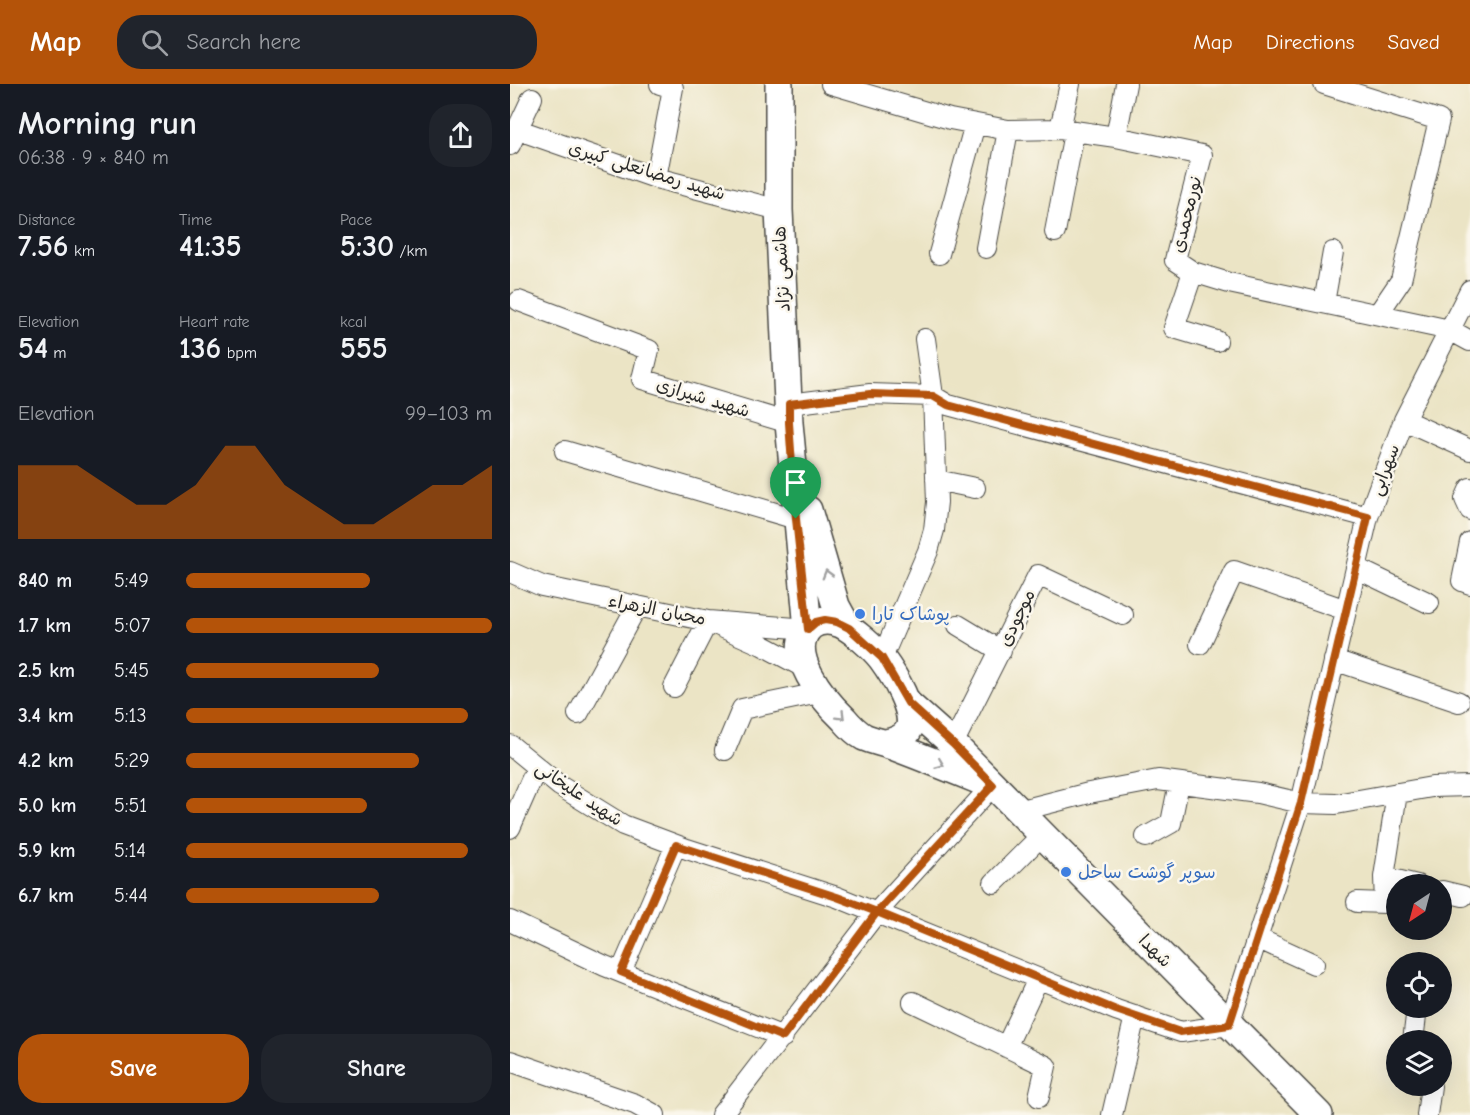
<!DOCTYPE html>
<html lang="en">
<head>
<meta charset="utf-8">
<style>
	:root { --surface:#171b24; --page:#20242c; --text:#f1f3f6; --muted:#9ea1a6; --accent:#b45309 }
	body { margin:0; font-family:"Comic Neue","Playpen Sans Arabic",sans-serif; background:var(--page); color:var(--text); height:100vh; display:flex; flex-direction:column; font-size:22px; white-space:nowrap }
	* { box-sizing:border-box; margin:0 }
	p { font-size:20px; color:var(--muted) }
	.icon { flex:none; width:33px; height:33px; fill:none; stroke:currentColor; stroke-width:2; stroke-linecap:round; stroke-linejoin:round }
	.map { position:relative; flex:1; overflow:hidden }
	.drawer { display:flex; flex-direction:column; background:var(--surface); width:510px }
	.drawer>* { flex:none }
	.needle { width:39px; rotate:216deg }
	.controls { position:absolute; left:876px; top:790px; display:grid; gap:12px }
	.controls a { display:grid; place-items:center; width:66px; height:66px; border-radius:50%; background:var(--surface); box-shadow:0 6px 24px #0002; font-size:30px }
	.pin { position:absolute; display:grid; place-items:center; width:51px; height:51px; color:#fff; margin:-62px -26px; border-radius:50% 50% 50% 0; rotate:-45deg; box-shadow:0 0 6px #0007 }
	.pin .icon { rotate:45deg }
	.round { display:grid; place-items:center; flex:none; width:63px; height:63px; border-radius:24px; background:var(--page) }
	.overview { display:flex; align-items:center; justify-content:space-between; height:102px; padding:0 18px }
	h1 { font-size:33px; font-weight:800; line-height:45px }
	.metrics { display:grid; grid-template-columns:repeat(3,1fr); gap:9px; height:102px; padding:6px 18px }
	.metrics div { display:grid; align-content:center }
	.metrics b { font-size:30px; font-weight:800 }
	.metrics small { font-size:16px; font-weight:400 }
	.metrics p { font-size:16px }
	.chart { height:168px; padding:12px 18px }
	.chart p { display:flex; justify-content:space-between }
	.chart svg { width:100%; height:108px; margin-top:6px; fill:var(--accent); opacity:.7 }
	.button { display:flex; gap:12px; margin-top:auto; padding:12px 18px }
	.button a { flex:1; height:69px; border-radius:24px; background:var(--accent); color:#fff; font-size:24px; font-weight:800; line-height:69px; text-align:center }
	.button a+a { background:var(--page); color:var(--text) }
	ul { padding:0 18px; list-style:none; font-size:20px }
	li { display:grid; grid-template-columns:96px 72px 1fr; align-items:center; height:45px }
	li i { height:15px; border-radius:8px; background:var(--accent) }
	header { display:flex; align-items:center; gap:36px; box-sizing:border-box; height:84px; padding:0 30px; background:var(--accent); color:#fff }
	header strong { font-size:28px }
	nav { display:flex; gap:33px; margin-inline-start:auto; font-size:21px }
	.search { width:420px; height:54px; background:var(--page); display:flex; align-items:center; gap:15px; box-sizing:border-box; padding:0 21px; border-radius:24px; color:var(--muted); font-size:22px }
	main { display:flex; flex:1; min-height:0 }
	.map>svg:first-child { display:block }
</style>
</head>
<body>
<header>
<strong>Map</strong>
<div class="search"><svg class="icon" aria-label="search" viewBox="0 0 24 24"><circle cx="10" cy="10" r="6"/><path d="M15 15l6 6"/></svg>Search here</div>
<nav><a>Map</a><a>Directions</a><a>Saved</a></nav>
</header>
<main>
<section class="drawer">
<div class="overview"><div><h1>Morning run</h1><p>06:38 · 9 × 840 m</p></div><a class="round"><svg class="icon" aria-label="share" viewBox="0 0 24 24"><path d="M12 15V3M7 8l5-5 5 5M5 13v7h14v-7"/></svg></a></div>
<div class="metrics">
<div><p>Distance</p><b>7.56<small> km</small></b></div>
<div><p>Time</p><b>41:35</b></div>
<div><p>Pace</p><b>5:30<small> /km</small></b></div>
</div>
<div class="metrics">
<div><p>Elevation</p><b>54<small> m</small></b></div>
<div><p>Heart rate</p><b>136<small> bpm</small></b></div>
<div><p>kcal</p><b>555</b></div>
</div>
<div class="chart"><p><span>Elevation</span>99–103 m</p>
<svg viewBox="0 0 160 44" preserveAspectRatio="none"><path d="M0 44V14L10 14L20 14L30 22L40 30L50 30L60 22L70 6L80 6L90 22L100 30L110 38L120 38L130 30L140 22L150 22L160 14V44z"/></svg>
</div>
<ul>
<li><b>840 m</b>5:49<i style="width:60%"></i></li>
<li><b>1.7 km</b>5:07<i style="width:100%"></i></li>
<li><b>2.5 km</b>5:45<i style="width:63%"></i></li>
<li><b>3.4 km</b>5:13<i style="width:92%"></i></li>
<li><b>4.2 km</b>5:29<i style="width:76%"></i></li>
<li><b>5.0 km</b>5:51<i style="width:59%"></i></li>
<li><b>5.9 km</b>5:14<i style="width:92%"></i></li>
<li><b>6.7 km</b>5:44<i style="width:63%"></i></li>
</ul>
<div class="button"><a>Save</a><a>Share</a></div>
</section>
<div class="map">
<svg width="960" height="1031" viewBox="0 0 960 1031">
	<rect width="100%" height="100%" fill="#fbf7ec"/>
	<filter id="ink" filterUnits="userSpaceOnUse"><feTurbulence type="fractalNoise" baseFrequency=".0167" numOctaves="2"/><feDisplacementMap in="SourceGraphic" scale="12" xChannelSelector="R" yChannelSelector="G"/><feConvolveMatrix kernelMatrix="1 2 1 2 8 2 1 2 1" color-interpolation-filters="sRGB"/></filter>
	<filter id="wash" filterUnits="userSpaceOnUse"><feTurbulence type="fractalNoise" baseFrequency=".008" numOctaves="4" result="noise"/><feDisplacementMap in="SourceGraphic" scale="24" xChannelSelector="R" yChannelSelector="G"/><feGaussianBlur stdDeviation="1.35" result="paint"/><feColorMatrix in="noise" values="0 0 0 0 0 0 0 0 0 0 0 0 0 0 0 0 0 1.4 0 .05"/><feComposite in="paint" operator="in"/></filter>
	<g filter="url(#wash)">
		<rect width="100%" height="100%" fill="#ebe4c5"/>
	</g>
	<g filter="url(#ink)">
		<g fill="none" stroke-linecap="round" stroke-linejoin="round">
			<!-- minor casing -->
			<g stroke="#484742" stroke-width="22">
				<path id="minor" d="M321,0L440,35L498,46L550,45L606,53L692,71L665,176L683,188L719,199L940,246L960,257
					M814,0L929,36L891,196L868,230
					M6,45L146,94L269,126
					M550,45L560,0
					M606,53L616,0
					M0,61L22,14
					M146,94L163,4L150,0
					M545,148L564,49
					M476,164L498,46
					M429,170L465,40
					M683,188L664,244L707,257
					M9,217L139,266L132,295L279,339
					M814,219L823,168
					M279,320L360,310L423,312L438,321L858,433
					M894,336L960,366
					M55,367L286,435
					M426,396L465,404
					M960,404L955,415L960,426
					M960,458L952,497L960,500
					M846,484L919,519
					M0,488L32,502L198,537L298,545
					M448,541L491,567
					M690,560L724,487L836,526
					M372,574L418,467L424,446L427,418L423,312L415,255
					M824,576L949,618
					M164,603L198,537L252,561L295,584
					M68,630L127,522
					M443,660L528,491L613,531
					M0,661L50,702L113,741L177,765L327,813L606,926L671,948L719,941L791,719L858,433L894,336L960,206
					M215,666L232,625L309,609
					M887,709L874,793L907,801
					M508,727L579,709L648,696L748,709L791,719L826,720L922,703L960,702
					M0,744L27,683
					M636,753L661,739L669,699
					M484,799L532,751
					M932,807L953,812
					M847,818L875,819L874,793
					M0,837L95,882L273,953
					M747,854L804,880
					M111,888L166,761
					M403,918L536,982L529,1013
					M903,957L907,924
					M496,963L528,895
					M0,977L125,1020L145,1031
					M211,1031L367,828L483,701
					M602,1031L625,932
					M917,1031L921,1002"/>
			</g>
			<!-- secondary casing -->
			<g stroke="#484742" stroke-width="30">
				<path id="secondary" d="M269,0V126L279,339L298,545
					M298,426L326,522L338,544
					M397,619L443,660L809,1031
					M376,659C385,657 395,654 399,645C406,627 383,590 372,575C364,564 343,546 331,540C321,536 310,535 301,542C272,567 315,617 334,635C339,641 347,649 354,653C363,657 375,659 385,663C414,674 444,686 473,698"/>
			</g>
			<!-- minor -->
			<use href="#minor" stroke="#fff" stroke-width="20"/>
			<!-- secondary -->
			<use href="#secondary" stroke="#fff" stroke-width="27"/>
		</g>
		<!-- one-way arrows -->
		<defs><path id="oneway-chevron" d="M-2-3.5L2.5 0L-2 3.5" fill="none" stroke-width="1.6" stroke-linecap="round" stroke-linejoin="round" transform="scale(1.5)"/></defs>
		<g stroke="#a0a0a0">
			<use href="#oneway-chevron" transform="translate(317 490) rotate(-106)"/>
			<use href="#oneway-chevron" transform="translate(331 632) rotate(45)"/>
			<use href="#oneway-chevron" transform="translate(430 680) rotate(22)"/>
		</g>
	</g>
	<g fill="none" stroke-linecap="round" stroke-linejoin="round" filter="url(#ink)">
		<!-- route casing -->
		<g stroke="#fff" stroke-width="12">
			<path id="route" d="M286,435L298,545L306,538L315,536L327,538L339,544L372,574L398,619L443,660L483,701L367,828L273,953L111,888L166,761L327,813L367,828L606,926L670,948L719,941L791,719L858,433L438,321L423,312L360,310L279,320V339L286,435"/>
		</g>
		<!-- route -->
		<use href="#route" stroke="#b45309" stroke-width="8"/>
	</g>
	<!-- markers -->
	<g fill="#3f7fe0" stroke="#fbf7ec" stroke-width="2">
		<circle cx="350" cy="530" r="6"/>
		<circle cx="556" cy="788" r="6"/>
	</g>
	<g text-anchor="middle" dominant-baseline="central" stroke-width="5" stroke-linejoin="round" paint-order="stroke">
		<!-- street labels -->
		<g font-size="18" fill="#2b2b2b" stroke="#fbf7ec">
			<text transform="translate(137 87) rotate(17)">شهید رمضانعلی کبیری</text>
			<text transform="translate(677 130) rotate(-76)">نورمحمدی</text>
			<text transform="translate(272 185) rotate(-93)">هاشمی نژاد</text>
			<text transform="translate(193 314) rotate(17)">شهید شیرازی</text>
			<text transform="translate(875 386) rotate(-69)">سهرابی</text>
			<text transform="translate(147 526) rotate(11)">محبان الزهراء</text>
			<text transform="translate(507 534) rotate(-64)">موجودی</text>
			<text transform="translate(69 710) rotate(34)">شهید علیخانی</text>
			<text transform="translate(645 867) rotate(45)">شهدا</text>
		</g>
		<!-- shop labels -->
		<g font-size="18" fill="#366cbe" stroke="#fbf7ec" text-anchor="start">
			<text x="362" y="530">پوشاک تارا</text>
			<text x="568" y="788">سوپر گوشت ساحل</text>
		</g>
	</g>
</svg>
<div class="controls">
<a><svg class="needle" viewBox="-14 -14 28 28"><path d="M0-13l5 13h-10z" fill="#e53935"/><path d="M0 13l5-13h-10z" fill="#9ea1a6"/></svg></a>
<a><svg class="icon" aria-label="locate" viewBox="0 0 24 24"><circle cx="12" cy="12" r="6"/><path d="M12 2v4M12 18v4M2 12h4M18 12h4"/></svg></a>
<a><svg class="icon" aria-label="layers" viewBox="0 0 24 24"><path d="M12 4l9 5-9 5-9-5zM3 14l9 5 9-5"/></svg></a>
</div>
<div class="pin" style="left:286px;top:435px;background:#1e9e55"><svg class="icon" aria-label="arrive" viewBox="0 0 24 24"><path d="M6 21V4h12l-3 4 3 4H6"/></svg></div>
</div>
</main>
</body>
</html>
